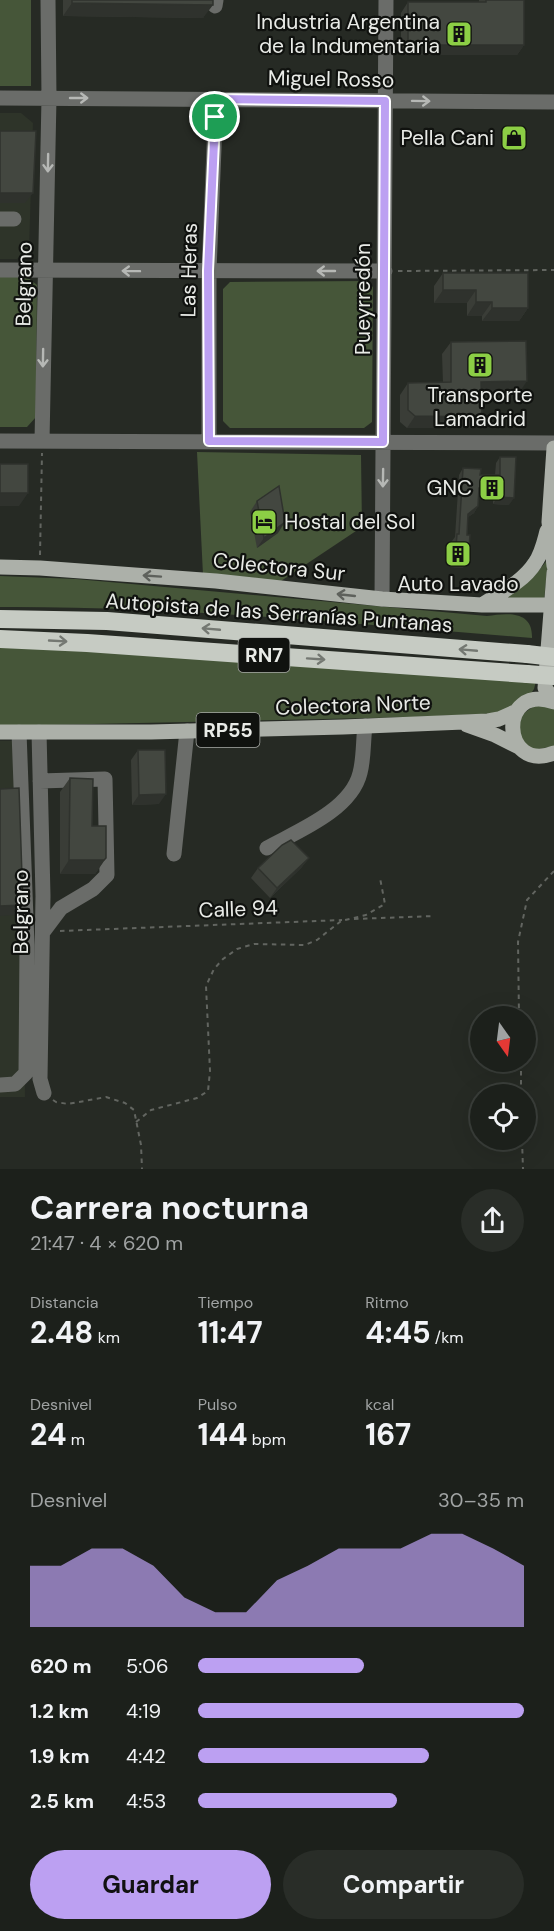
<!DOCTYPE html>
<html lang="es">
<head>
<meta charset="utf-8">
<style>
	:root { --surface:#1c201b; --page:#292d28; --text:#f1f3f6; --muted:#a0a3a3; --line:#3a3e3a; --accent:#bca0f2 }
	body { margin:0; font-family:"DM Sans",sans-serif; background:var(--page); color:var(--text); height:100vh; display:flex; flex-direction:column; font-size:22px; white-space:nowrap }
	* { box-sizing:border-box; margin:0 }
	p { font-size:20px; color:var(--muted) }
	.icon { flex:none; width:33px; height:33px; fill:none; stroke:currentColor; stroke-width:2; stroke-linecap:round; stroke-linejoin:round }
	.map { position:relative; height:1169px; overflow:hidden }
	.panel { display:flex; flex-direction:column; background:var(--surface); flex:1 }
	.panel>* { flex:none }
	.needle { width:39px; rotate:166deg }
	.fabs { position:absolute; left:470px; top:1006px; display:grid; gap:12px }
	.fabs a { display:grid; place-items:center; width:66px; height:66px; border-radius:50%; background:var(--surface); box-shadow:0 6px 24px #0002,0 0 0 2px var(--line); font-size:30px }
	.pin { position:absolute; display:grid; place-items:center; width:51px; height:51px; color:#fff; margin:-26px; border:3px solid #fff; border-radius:50%; box-shadow:0 2px 6px #0007 }
	.round { display:grid; place-items:center; flex:none; width:63px; height:63px; border-radius:32px; background:var(--page) }
	.headline { display:flex; align-items:center; justify-content:space-between; height:102px; padding:0 30px }
	h1 { font-size:33px; font-weight:700; line-height:45px }
	.stats { display:grid; grid-template-columns:repeat(3,1fr); gap:9px; height:102px; padding:6px 30px }
	.stats div { display:grid; align-content:center }
	.stats b { font-size:30px; font-weight:700 }
	.stats small { font-size:16px; font-weight:400 }
	.stats p { font-size:16px }
	.chart { height:168px; padding:12px 30px }
	.chart p { display:flex; justify-content:space-between }
	.chart svg { width:100%; height:108px; margin-top:6px; fill:var(--accent); opacity:.7 }
	.button { display:flex; gap:12px; margin-top:auto; padding:12px 30px }
	.button a { flex:1; height:69px; border-radius:36px; background:var(--accent); color:#111; font-size:24px; font-weight:700; line-height:69px; text-align:center }
	.button a+a { background:var(--page); color:var(--text) }
	ul { padding:0 30px; list-style:none; font-size:20px }
	li { display:grid; grid-template-columns:96px 72px 1fr; align-items:center; height:45px }
	li i { height:15px; border-radius:8px; background:var(--accent) }
	.map>svg:first-child { display:block }
</style>
</head>
<body>
<div class="map">
<svg width="554" height="1169" viewBox="0 0 554 1169">
	<rect width="100%" height="100%" fill="#262a24"/>
	<!-- built -->
	<path fill="#2e3429" d="M0,113H21L33,123L29,250L17,259H0Z
		M0,741H22L25,1097H0Z"/>
	<!-- green -->
	<path fill="#465639" d="M0,0H31V86H0Z
		M0,277H27L37,285L36,417L27,427H0Z
		M367,281L373,287L372,422L364,428H230L223,421V289L230,282Z
		M197,452L361,455L362,527L281,581L203,575Z
		M548,559L544,601L499,602C522,588 532,580 548,559Z
		M0,576L76,579L487,616C507,613 533,610 532,638C355,624 178,606 0,607Z
		M0,647H25L536,681L534,689L530,695L503,713L415,717L0,726Z
		M536,705L550,707L554,709V746L534,750L521,741C519,719 515,718 536,705Z"/>
	<g fill="none" stroke-linecap="round" stroke-linejoin="round">
		<!-- path -->
		<path stroke="#626560" stroke-width="2" stroke-dasharray="4.5 4.5" stroke-linecap="butt" d="M398,271L554,270
			M40,555L42,453
			M354,919L434,916
			M60,931L342,920
			M519,1017L518,942L527,900L554,871
			M521,1062V1095
			M53,1100L56,1102L68,1104L106,1097L125,1103L134,1110L141,1145L142,1169
			M136,1122L151,1110L197,1098L208,1091L210,1071L206,986L214,969L223,959L237,949L254,944L305,945L317,940L341,921L366,915L385,904L380,878
			M522,1140L523,1169"/>
		<!-- minor -->
		<path stroke="#6a6c69" stroke-width="15" d="M215,6L216,0
			M0,98L554,102
			M0,219H14
			M0,270L385,271
			M0,441L554,443
			M42,441L49,98L48,0
			M209,441V271L216,99
			M382,599L386,0
			M39,732L43,896L40,1079L44,1093
			M40,781L105,779L107,875L93,889L61,908L43,932
			M267,848C298,831 351,810 360,773C364,758 363,741 365,726
			M174,854L187,731
			M0,1085L15,1084L26,1073L27,945L19,732"/>
		<!-- major -->
		<path stroke="#acb0a9" stroke-width="15" d="M554,448L549,522L554,566
			M0,567L40,568L216,581L382,599L482,605H554
			M554,573L545,688L554,700
			M482,605C500,593 524,581 535,563C542,553 544,542 547,531
			M554,702C497,682 501,774 554,753
			M467,725L495,735L519,747
			M0,732H151L343,727L488,721L499,719L517,711"/>
		<!-- highway -->
		<path stroke="#c6cbc3" stroke-width="18" d="M0,619L107,621L527,654
			M0,639L87,643L527,674"/>
		<!-- highway-bridge -->
		<path stroke="#c6cbc3" stroke-width="18" d="M527,654L554,657
			M527,674L554,676"/>
	</g>
	<!-- wall -->
	<path fill="#3a3d37" d="M63,0H213L203,18L63,16Z
		M479,0H524V45L517,55H401V13L408,2H479Z
		M443,273L528,308L519,321H482V316H467V303H434V286Z
		M451,342L519,393L482,394L473,428H407L400,422V395L408,383H443L442,354Z
		M500,457L509,505L493,504V496L479,495L478,506L474,513L468,517L463,568L450,567L452,541L455,537L459,475L463,468L480,475H495L496,463Z
		M257,501L278,533L257,548L250,512Z
		M138,750L159,804L132,805L131,760Z
		M70,778L106,858L95,874H60V792Z
		M309,858L301,868L270,898L251,878L258,868Z"/>
	<!-- shaded-wall -->
	<path fill="#2f322d" d="M72,3L213,5L203,18L63,16Z
		M408,45H524L517,55H401Z
		M0,193H33L25,203H0Z
		M443,290H476L467,303H434Z
		M476,302H492L482,316H467Z
		M492,308H528L519,321H482Z
		M527,381L519,393L473,394L481,382Z
		M415,416L482,417L473,428H407Z
		M479,488L498,489L493,496L475,495Z
		M0,493H28L19,506H0Z
		M498,497L514,498L509,505L493,504Z
		M478,506L474,513L464,520L468,514Z
		M285,522L278,533L257,548L264,538Z
		M455,560L468,561L463,568L450,567Z
		M166,794L159,804L132,805L139,795Z
		M106,858L95,874H60L69,860Z
		M309,858L301,868L270,898L277,888Z
		M23,905L16,915L0,916V906Z"/>
	<!-- building -->
	<path fill="#434740" stroke="#2f322d" stroke-width="1.5" d="M72,0H213V5L72,3Z
		M486,0H524V45H408V2H486Z
		M0,131H36L33,193H0Z
		M443,273H528V308H492V302H476V290H443Z
		M526,341L527,381L481,382L482,417L415,416L408,410V383L451,382V342Z
		M500,457H516L514,498L498,497V489L479,488L478,506L468,514L467,535H470L468,561L455,560L457,534H459L463,468L481,469L480,475H500Z
		M0,464H28V493H0Z
		M279,486L285,522L264,538L257,501Z
		M138,750H165L166,794L139,795Z
		M70,778L93,779L92,826H106V858L104,860H69Z
		M19,788L23,905L0,906V789Z
		M291,840L309,858L277,888L258,868L282,845Z"/>
	<!-- one-way arrows -->
	<defs><path id="oneway-shaft" d="M-6 0H5M1.5-3L5.5 0L1.5 3" fill="none" stroke-width="1.6" stroke-linecap="round" stroke-linejoin="round" transform="scale(1.5)"/></defs>
	<g stroke="#b6b8b5">
		<use href="#oneway-shaft" transform="translate(79 98)"/>
		<use href="#oneway-shaft" transform="translate(421 101) rotate(1)"/>
		<use href="#oneway-shaft" transform="translate(48 163) rotate(91)"/>
		<use href="#oneway-shaft" transform="translate(131 271) rotate(-179)"/>
		<use href="#oneway-shaft" transform="translate(326 271) rotate(180)"/>
		<use href="#oneway-shaft" transform="translate(43 358) rotate(91)"/>
		<use href="#oneway-shaft" transform="translate(383 478) rotate(91)"/>
	</g>
	<g stroke="#5e615c">
		<use href="#oneway-shaft" transform="translate(152 576) rotate(-176)"/>
		<use href="#oneway-shaft" transform="translate(346 595) rotate(-174)"/>
	</g>
	<g stroke="#747872">
		<use href="#oneway-shaft" transform="translate(211 629) rotate(-175)"/>
		<use href="#oneway-shaft" transform="translate(58 641) rotate(3)"/>
		<use href="#oneway-shaft" transform="translate(468 650) rotate(-175)"/>
		<use href="#oneway-shaft" transform="translate(316 659) rotate(4)"/>
	</g>
	<g fill="none" stroke-linecap="round" stroke-linejoin="round">
		<!-- route casing -->
		<g stroke="#fff" stroke-width="12">
			<path id="route" d="M216,99L385,101L383,442L209,441L208,271Z"/>
		</g>
		<!-- route -->
		<use href="#route" stroke="#bca0f2" stroke-width="8"/>
	</g>
	<!-- icons -->
	<defs>
		<g id="building-square" transform="scale(1.35)"><rect x="-9" y="-9" width="18" height="18" rx="4" fill="#8cce45" stroke="#10120f"/><path d="M-4-6H4V6H1V3H-1V6H-4ZM-2.5-4.3h1.7v1.8h-1.7ZM.8-4.3h1.7v1.8H.8ZM-2.5-1h1.7V.8h-1.7ZM.8-1h1.7V.8H.8Z" fill="#111"/></g>
		<g id="shop-square" transform="scale(1.35)"><rect x="-9" y="-9" width="18" height="18" rx="4" fill="#8cce45" stroke="#10120f"/><path d="M-5-2.5h2.3a2.7 3.5 0 0 1 5.4 0H5L5.5 6h-11ZM-1.5-2.5h3a1.5 2.3 0 0 0-3 0Z" fill="#111"/></g>
		<g id="hotel-square" transform="scale(1.35)"><rect x="-9" y="-9" width="18" height="18" rx="4" fill="#8cce45" stroke="#10120f"/><path d="M-6-4.5h1.5V1H6V5H4.5V3h-9V5H-6ZM-4 0a1.8 1.8 0 1 1 3.6 0ZM.5 0V-2.5h3Q6-2.5 6 0Z" fill="#111"/></g>
	</defs>
	<g fill-rule="evenodd">
		<use href="#building-square" x="459" y="34"/>
		<use href="#shop-square" x="514" y="138"/>
		<use href="#building-square" x="480" y="365"/>
		<use href="#building-square" x="492" y="488"/>
		<use href="#hotel-square" x="264" y="522"/>
		<use href="#building-square" x="458" y="554"/>
	</g>
	<g text-anchor="middle" dominant-baseline="central" stroke-width="4.5" stroke-linejoin="round" paint-order="stroke">
		<!-- shield labels -->
		<g fill="#10120f" stroke="#a8aaa6" stroke-width="1.5">
			<rect x="238.5" y="638" width="51" height="34" rx="4.5"/>
			<rect x="196.5" y="713" width="63" height="34" rx="4.5"/>
		</g>
		<g font-size="20" font-weight="bold" fill="#e9ebe7">
			<text x="264" y="655">RN7</text>
			<text x="228" y="730">RP55</text>
		</g>
		<!-- poi labels -->
		<g font-size="21" fill="#e9ebe7" stroke="#10120f" text-anchor="end">
			<text x="440" y="22">Industria Argentina<tspan x="440" dy="24">de la Indumentaria</tspan></text>
			<text x="494" y="138">Pella Cani</text>
			<text x="480" y="395" text-anchor="middle">Transporte<tspan x="480" dy="24">Lamadrid</tspan></text>
			<text x="472" y="488">GNC</text>
			<text x="284" y="522" text-anchor="start">Hostal del Sol</text>
			<text x="458" y="584" text-anchor="middle">Auto Lavado</text>
		</g>
		<!-- street labels -->
		<g font-size="21" fill="#e9ebe7" stroke="#10120f">
			<text transform="translate(331 79) rotate(1)">Miguel Rosso</text>
			<text transform="translate(189 270) rotate(-89)">Las Heras</text>
			<text transform="translate(24 284) rotate(-89)">Belgrano</text>
			<text transform="translate(363 299) rotate(-90)">Pueyrredón</text>
			<text transform="translate(279 567) rotate(6)">Colectora Sur</text>
			<text transform="translate(279 613) rotate(4)">Autopista de las Serranías Puntanas</text>
			<text transform="translate(353 705) rotate(-2)">Colectora Norte</text>
			<text transform="translate(238 909) rotate(-2)">Calle 94</text>
			<text transform="translate(21 912) rotate(-90)">Belgrano</text>
		</g>
	</g>
</svg>
<div class="fabs">
<a><svg class="needle" viewBox="-14 -14 28 28"><path d="M0-13l5 13h-10z" fill="#e53935"/><path d="M0 13l5-13h-10z" fill="#a0a3a3"/></svg></a>
<a><svg class="icon" aria-label="locate" viewBox="0 0 24 24"><circle cx="12" cy="12" r="6"/><path d="M12 2v4M12 18v4M2 12h4M18 12h4"/></svg></a>
</div>
<div class="pin" style="left:215px;top:117px;background:#1e9e55"><svg class="icon" aria-label="arrive" viewBox="0 0 24 24"><path d="M6 21V4h12l-3 4 3 4H6"/></svg></div>
</div>
<section class="panel">
<div class="headline"><div><h1>Carrera nocturna</h1><p>21:47 · 4 × 620 m</p></div><a class="round"><svg class="icon" aria-label="share" viewBox="0 0 24 24"><path d="M12 15V3M7 8l5-5 5 5M5 13v7h14v-7"/></svg></a></div>
<div class="stats">
<div><p>Distancia</p><b>2.48<small> km</small></b></div>
<div><p>Tiempo</p><b>11:47</b></div>
<div><p>Ritmo</p><b>4:45<small> /km</small></b></div>
</div>
<div class="stats">
<div><p>Desnivel</p><b>24<small> m</small></b></div>
<div><p>Pulso</p><b>144<small> bpm</small></b></div>
<div><p>kcal</p><b>167</b></div>
</div>
<div class="chart"><p><span>Desnivel</span>30–35 m</p>
<svg viewBox="0 0 160 44" preserveAspectRatio="none"><path d="M0 44V19L10 19L20 12L30 12L40 19L50 32L60 38L70 38L80 25L90 19L100 12L110 12L120 12L130 6L140 6L150 12L160 19V44z"/></svg>
</div>
<ul>
<li><b>620 m</b>5:06<i style="width:51%"></i></li>
<li><b>1.2 km</b>4:19<i style="width:100%"></i></li>
<li><b>1.9 km</b>4:42<i style="width:71%"></i></li>
<li><b>2.5 km</b>4:53<i style="width:61%"></i></li>
</ul>
<div class="button"><a>Guardar</a><a>Compartir</a></div>
</section>
</body>
</html>
